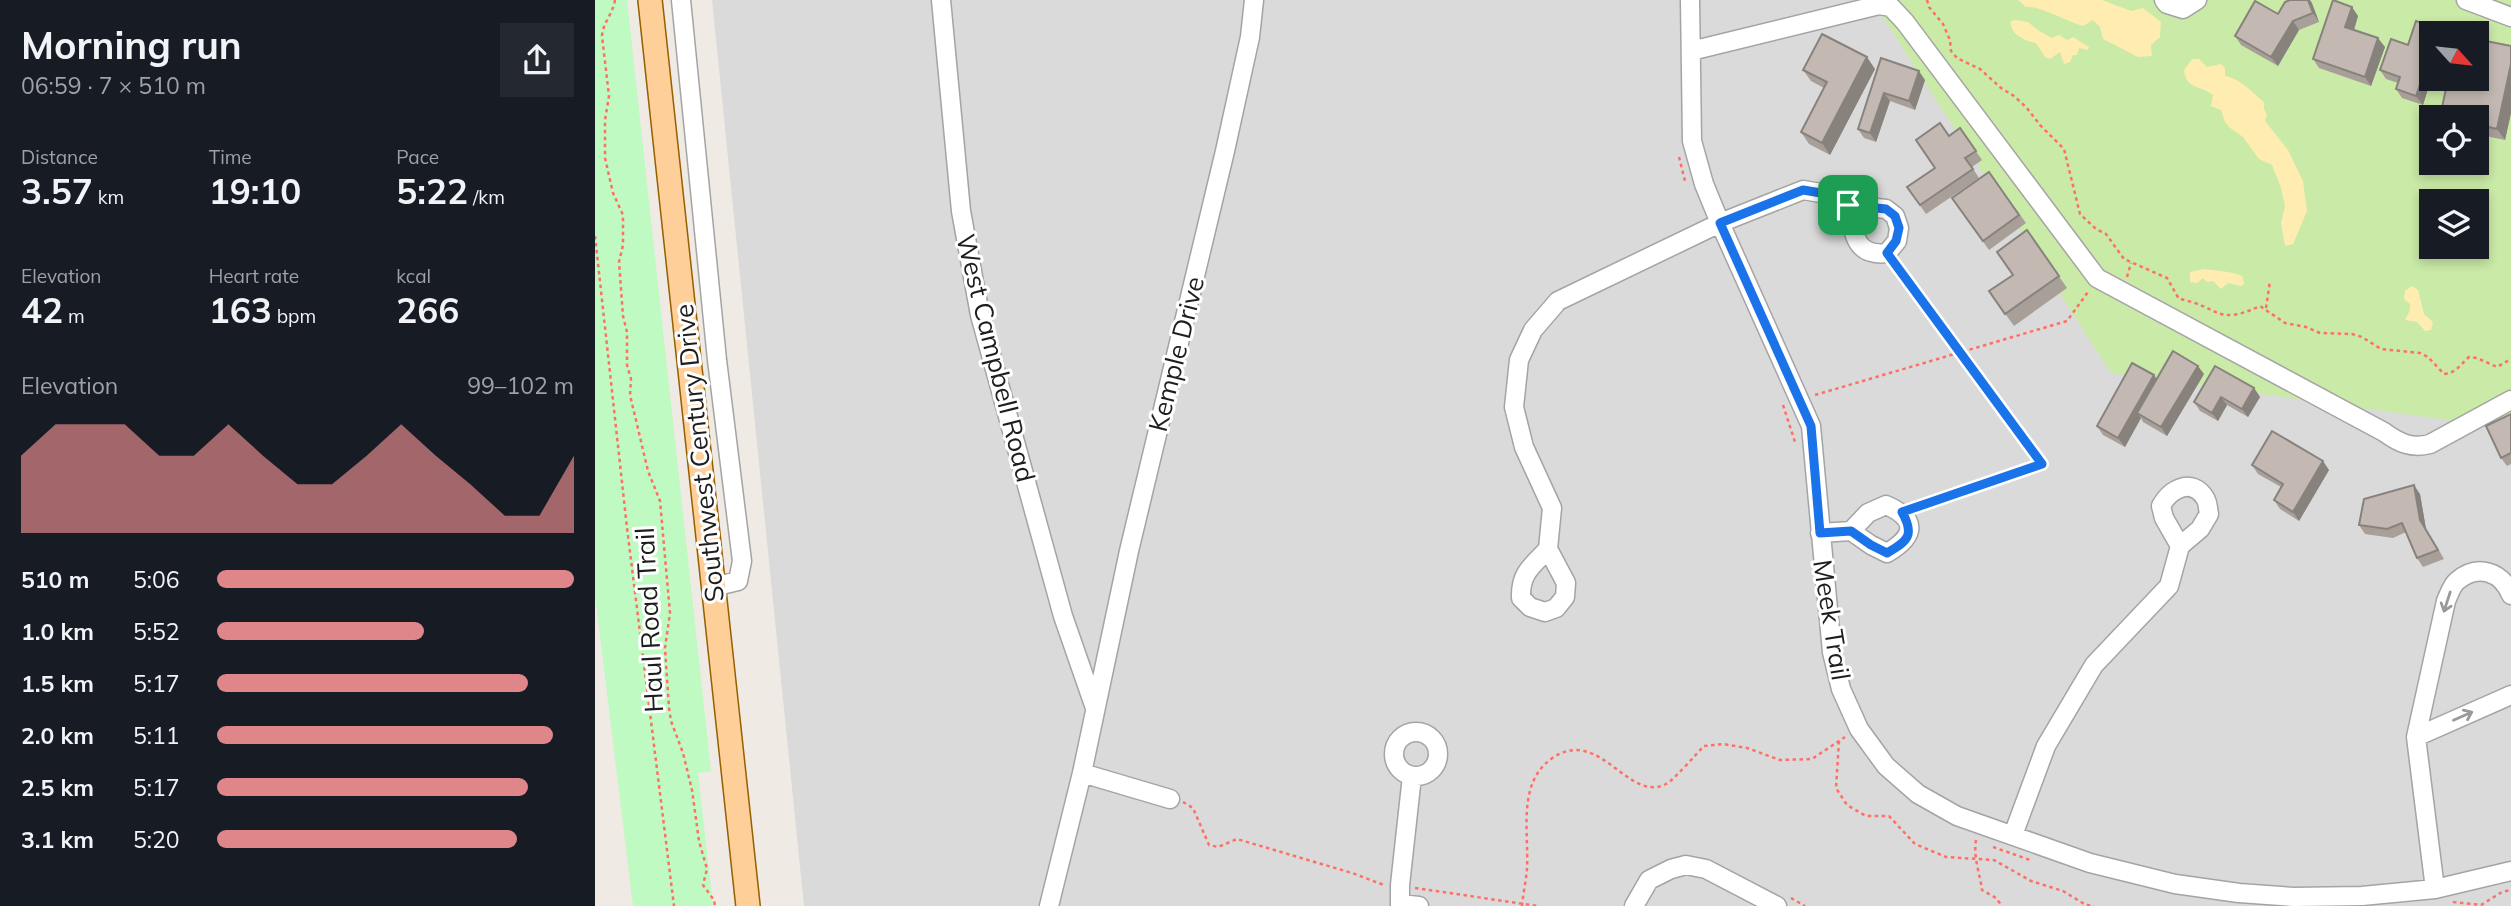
<!DOCTYPE html>
<html lang="en">
<head>
<meta charset="utf-8">
<style>
	:root { --surface:#171b24; --page:#242831; --text:#f1f3f6; --muted:#9ea1a6; --accent:#df868a }
	body { margin:0; font-family:Mulish,sans-serif; background:var(--page); color:var(--text); height:100vh; display:flex; flex-direction:column; font-size:26px; white-space:nowrap }
	* { box-sizing:border-box; margin:0 }
	p { font-size:23px; color:var(--muted) }
	.icon { flex:none; width:38px; height:38px; fill:none; stroke:currentColor; stroke-width:2; stroke-linecap:round; stroke-linejoin:round }
	.map { position:relative; flex:1; overflow:hidden }
	.sheet { display:flex; flex-direction:column; background:var(--surface); width:595px }
	.sheet>* { flex:none }
	.needle { width:46px; rotate:117deg }
	.buttons { position:absolute; left:1824px; top:21px; display:grid; gap:14px }
	.buttons a { display:grid; place-items:center; width:70px; height:70px; border-radius:0px; background:var(--surface); box-shadow:0 4px 10px #0003; font-size:35px }
	.pin { position:absolute; display:grid; place-items:center; width:60px; height:60px; color:#fff; margin:-30px; border-radius:14px; box-shadow:0 4px 10px #0006 }
	.round { display:grid; place-items:center; flex:none; width:74px; height:74px; border-radius:0px; background:var(--page) }
	.summary { display:flex; align-items:center; justify-content:space-between; height:119px; padding:0 21px }
	h1 { font-size:38px; font-weight:700; line-height:52px }
	.stats { display:grid; grid-template-columns:repeat(3,1fr); gap:10px; height:119px; padding:7px 21px }
	.stats div { display:grid; align-content:center }
	.stats b { font-size:35px; font-weight:700 }
	.stats small { font-size:19px; font-weight:400 }
	.stats p { font-size:19px }
	.chart { height:196px; padding:14px 21px }
	.chart p { display:flex; justify-content:space-between }
	.chart svg { width:100%; height:126px; margin-top:7px; fill:var(--accent); opacity:.7 }
	ul { padding:0 21px; list-style:none; font-size:23px }
	li { display:grid; grid-template-columns:112px 84px 1fr; align-items:center; height:52px }
	li i { height:18px; border-radius:9px; background:var(--accent) }
	main { display:flex; flex:1; min-height:0 }
	.map>svg:first-child { display:block }
</style>
</head>
<body>
<main>
<section class="sheet">
<div class="summary"><div><h1>Morning run</h1><p>06:59 · 7 × 510 m</p></div><a class="round"><svg class="icon" aria-label="share" viewBox="0 0 24 24"><path d="M12 15V3M7 8l5-5 5 5M5 13v7h14v-7"/></svg></a></div>
<div class="stats">
<div><p>Distance</p><b>3.57<small> km</small></b></div>
<div><p>Time</p><b>19:10</b></div>
<div><p>Pace</p><b>5:22<small> /km</small></b></div>
</div>
<div class="stats">
<div><p>Elevation</p><b>42<small> m</small></b></div>
<div><p>Heart rate</p><b>163<small> bpm</small></b></div>
<div><p>kcal</p><b>266</b></div>
</div>
<div class="chart"><p><span>Elevation</span>99–102 m</p>
<svg viewBox="0 0 160 44" preserveAspectRatio="none"><path d="M0 44V17L10 6L20 6L30 6L40 17L50 17L60 6L70 17L80 27L90 27L100 17L110 6L120 17L130 27L140 38L150 38L160 17V44z"/></svg>
</div>
<ul>
<li><b>510 m</b>5:06<i style="width:100%"></i></li>
<li><b>1.0 km</b>5:52<i style="width:58%"></i></li>
<li><b>1.5 km</b>5:17<i style="width:87%"></i></li>
<li><b>2.0 km</b>5:11<i style="width:94%"></i></li>
<li><b>2.5 km</b>5:17<i style="width:87%"></i></li>
<li><b>3.1 km</b>5:20<i style="width:84%"></i></li>
</ul>
</section>
<div class="map">
<svg width="1916" height="906" viewBox="0 0 1916 906">
	<rect width="100%" height="100%" fill="#efeae3"/>
	<!-- residential -->
	<path fill="#dbdada" d="M117,0H1277L1916,429V906H209Z"/>
	<!-- grass -->
	<path fill="#caeaa7" fill-rule="evenodd" d="M1277,0H1916V429L1516,373ZM1836,33H1881V79H1836ZM1836,117H1881V163H1836ZM1836,201H1881V247H1836Z"/>
	<!-- sand -->
	<path fill="#ffecb0" d="M1423,0H1507L1536,11L1548,8L1566,22L1565,37L1556,45L1557,56L1543,57L1508,39L1505,27L1498,20L1488,26C1474,22 1442,5 1431,7Z
		M1421,20L1433,22L1444,31L1457,38L1464,35L1472,40L1478,37L1494,47L1493,50L1484,48L1482,55H1478L1475,62L1469,64L1465,52L1455,59L1450,57L1441,43C1430,41 1414,34 1416,21Z
		M1597,59H1604L1612,67L1626,64L1630,68V76C1648,80 1655,91 1669,102V109L1672,115L1670,121L1693,150L1708,181L1712,211L1698,244L1690,246L1686,223L1690,206L1686,188L1677,165L1664,159L1648,137L1635,128L1630,122L1626,110L1616,106L1618,95C1606,85 1591,90 1589,70Z
		M1609,269C1617,270 1640,272 1647,276L1649,284L1646,286L1633,283L1626,289L1618,281L1612,282L1608,278L1602,283L1595,282V272Z
		M1817,286L1823,290L1829,314L1838,322L1836,330L1830,331L1822,322L1810,320L1815,310V304L1809,299L1810,291Z"/>
	<!-- park -->
	<path fill="#befac1" d="M0,0H32L116,771L103,773L118,906H38L0,595Z"/>
	<g fill="none" stroke-linecap="round" stroke-linejoin="round">
		<!-- minor casing -->
		<g stroke="#a4a4a4" stroke-width="21">
			<path id="minor" d="M86,0L122,360L147,561L143,581L118,587
				M346,0L366,211L385,315L468,616L500,708
				M1095,0L1097,141L1109,184L1125,223L1216,426L1237,652L1246,689L1264,729L1291,766L1323,794L1362,816L1495,863L1580,884L1644,893L1699,897L1767,896L1840,889L1916,871
				M1569,0L1572,4L1588,9L1602,0
				M1871,0L1916,17
				M1096,51L1284,5L1296,7L1310,22L1502,278L1789,432C1804,443 1817,449 1835,444L1916,400
				M1225,533L1256,531L1276,545L1292,553C1321,536 1323,519 1291,505L1273,513L1256,531
				M953,549C937,566 925,573 926,598L935,607L950,612L961,608L970,597L971,583L953,549L957,508L929,447L919,407L924,360L938,330L963,301L1125,223L1208,190L1238,195L1253,205L1291,209L1300,216L1304,228L1302,241L1292,253C1258,257 1259,231 1253,205
				M799 754a22 22 0 1 1 44 0a22 22 0 1 1-44 0Z
				M1821,737L1916,695
				M487,773L575,799
				M1418,835L1451,746L1499,665L1574,586L1585,546L1605,529L1614,514C1613,510 1613,502 1610,498C1597,477 1575,489 1566,506L1569,518L1585,546
				M1840,889L1821,737L1851,601C1854,594 1857,585 1862,581C1883,563 1907,572 1916,595
				M805,904L824,906
				M454,906L487,773L534,551L630,151L655,37L659,0
				M805,906V885L817,776
				M1039,906L1054,880L1076,869L1091,865L1111,869L1182,906"/>
		</g>
		<!-- major casing -->
		<g stroke="#965f00" stroke-width="26">
			<path id="major" d="M55,0L153,906"/>
		</g>
		<!-- path -->
		<path stroke="#fd7066" stroke-width="2.5" stroke-dasharray="3.5 3.5" stroke-linecap="butt" d="M20,0C18,14 8,22 7,36L14,96L10,120V158L18,193L28,215V245L24,262L28,316L32,332V365L36,379L35,395L53,471L65,501L75,613L70,648L74,708L76,721L88,753L97,790L104,841L112,869L108,885L119,900L120,906
			M1332,0L1334,7L1348,24L1355,40L1356,51L1362,58L1385,69L1406,88L1419,96L1431,107L1445,125L1469,149L1485,214L1501,229L1511,234L1529,259L1572,278L1584,299C1625,306 1620,327 1665,306L1690,323L1711,327L1725,333L1757,334L1767,337L1786,349L1825,353L1833,357L1849,374C1861,373 1865,365 1874,357L1882,358L1902,367L1916,359
			M1084,157L1090,181
			M0,236L32,528L79,906
			M1302,267L1447,464L1321,507
			M1532,277L1536,263
			M1671,308L1675,281
			M1220,395L1472,321L1493,292
			M1188,405L1200,442
			M1244,741L1241,788L1252,805L1271,816H1294L1320,844L1351,857L1399,860L1436,881L1468,891L1491,905L1499,906
			M588,802L598,808L614,845L623,847L642,839L757,873L789,885
			M1381,840C1378,857 1385,874 1387,890L1401,898L1407,906
			M1398,847L1435,860
			M820,888L943,906
			M1196,898L1210,906
			M1858,902L1886,905L1907,892L1916,890
			M927,906C928,894 931,881 932,869C934,832 922,784 956,759C1004,724 1033,804 1071,784C1080,779 1101,754 1109,746L1128,744L1152,748L1185,760L1217,759L1250,737"/>
		<!-- minor -->
		<use href="#minor" stroke="#fff" stroke-width="18"/>
		<!-- major -->
		<use href="#major" stroke="#fecf99" stroke-width="23"/>
	</g>
	<!-- wall -->
	<path fill="#a89f99" d="M1695,0H1715L1724,22L1704,30L1683,66L1646,45L1640,36L1683,14Z
		M1763,16L1759,30L1790,47L1776,86L1724,68L1718,59Z
		M1916,46V113L1910,140L1881,134V117H1846Z
		M1286,58L1330,80L1320,110L1295,101L1281,142L1269,138L1263,129Z
		M1280,69L1235,155L1214,144L1206,132L1229,88L1216,81L1208,70Z
		M1785,70L1836,79L1828,105L1807,98L1801,89L1803,83L1791,79Z
		M1365,128L1387,160L1377,167L1384,178L1331,214L1312,187L1340,168L1354,135Z
		M1394,172L1431,223L1394,250L1357,198Z
		M1432,230L1472,288L1419,326L1394,291L1418,275Z
		M1609,374L1572,436L1548,422L1546,418L1530,447L1508,435L1502,426L1559,375L1562,380Z
		M1659,388L1665,397L1653,417L1632,405L1623,421L1605,411L1599,402Z
		M1916,414V464L1912,466L1906,458Z
		M1657,465L1734,470L1704,521L1685,509L1679,500L1686,487L1663,474Z
		M1825,494L1831,529L1849,559L1828,567L1822,558L1811,532L1798,538L1770,534L1764,525Z"/>
	<!-- shaded-wall -->
	<path fill="#88827d" d="M1713,0H1715L1717,3L1724,22L1718,13Z
		M1757,7L1763,16L1757,36L1750,27Z
		M1698,21L1704,30L1683,66L1676,57Z
		M1783,38L1790,47L1776,86L1770,77Z
		M1836,53V79L1828,105L1821,96Z
		M1272,57L1280,69L1235,155L1227,143Z
		M1916,64V113L1910,140L1902,129Z
		M1324,71L1330,80L1320,110L1314,101Z
		M1289,93L1295,101L1281,142L1275,133Z
		M1603,366L1609,374L1572,436L1566,427Z
		M1559,375L1565,384L1542,413L1546,418L1530,447L1523,438Z
		M1659,388L1665,397L1653,417L1647,409Z
		M1626,397L1632,405L1623,421L1617,413Z
		M1728,461L1734,470L1704,521L1698,512Z
		M1819,485L1825,494L1831,529L1849,559L1825,520Z"/>
	<!-- building -->
	<path fill="#c3b9b2" stroke="#88827d" stroke-width="2" d="M1695,0H1713L1718,13L1698,21L1676,57L1640,36L1660,1L1683,14L1690,2Z
		M1738,0L1757,7L1750,27L1783,38L1770,77L1718,59Z
		M1821,21L1844,29L1842,33H1836V53L1821,96L1801,89L1805,77L1785,70L1796,39L1813,45Z
		M1227,34L1272,57L1227,143L1206,132L1232,82L1208,70Z
		M1881,39L1916,46V64L1902,129L1881,124V117H1845L1853,79H1881Z
		M1286,58L1324,71L1314,101L1289,93L1275,133L1263,129Z
		M1345,123L1354,136L1365,128L1381,151L1370,158L1378,169L1325,205L1312,187L1340,168L1321,140Z
		M1394,172L1424,215L1388,241L1357,198Z
		M1432,230L1464,276L1410,314L1394,291L1418,275L1402,252Z
		M1578,351L1603,366L1566,427L1542,413Z
		M1537,363L1559,375L1523,438L1502,426Z
		M1620,366L1659,388L1647,409L1626,397L1617,413L1599,402Z
		M1916,414V453L1906,458L1891,426Z
		M1677,431L1728,461L1698,512L1679,500L1688,484L1657,465Z
		M1819,485L1825,520L1843,550L1822,558L1807,523L1792,529L1764,525L1769,499Z"/>
	<!-- one-way arrows -->
	<defs><path id="oneway-shaft" d="M-6 0H5M1.5-3L5.5 0L1.5 3" fill="none" stroke-width="1.6" stroke-linecap="round" stroke-linejoin="round" transform="scale(1.75)"/></defs>
	<g stroke="#999">
		<use href="#oneway-shaft" transform="translate(1852 602) rotate(108)"/>
		<use href="#oneway-shaft" transform="translate(1868 716) rotate(-24)"/>
	</g>
	<g fill="none" stroke-linecap="round" stroke-linejoin="round">
		<!-- route casing -->
		<g stroke="#fff" stroke-width="14">
			<path id="route" d="M1208,190L1238,195L1253,205L1291,209L1300,216L1304,228L1301,241L1292,253L1447,464L1307,512C1320,535 1313,541 1292,553L1276,545L1256,531L1225,533L1216,426L1125,223Z"/>
		</g>
		<!-- route -->
		<use href="#route" stroke="#1a73e8" stroke-width="9"/>
	</g>
	<g text-anchor="middle" dominant-baseline="central" stroke-width="6" stroke-linejoin="round" paint-order="stroke">
		<!-- street labels -->
		<g font-size="26" fill="#1d1d1d" stroke="#fff">
			<text transform="translate(581 354) rotate(-76)">Kemple Drive</text>
			<text transform="translate(401 358) rotate(76)">West Campbell Road</text>
			<text transform="translate(104 453) rotate(-96)">Southwest Century Drive</text>
			<text transform="translate(54 620) rotate(-93)">Haul Road Trail</text>
			<text transform="translate(1237 620) rotate(81)">Meek Trail</text>
		</g>
	</g>
</svg>
<div class="buttons">
<a><svg class="needle" viewBox="-14 -14 28 28"><path d="M0-13l5 13h-10z" fill="#e53935"/><path d="M0 13l5-13h-10z" fill="#9ea1a6"/></svg></a>
<a><svg class="icon" aria-label="locate" viewBox="0 0 24 24"><circle cx="12" cy="12" r="6"/><path d="M12 2v4M12 18v4M2 12h4M18 12h4"/></svg></a>
<a><svg class="icon" aria-label="layers" viewBox="0 0 24 24"><path d="M12 4l9 5-9 5-9-5zM3 14l9 5 9-5"/></svg></a>
</div>
<div class="pin" style="left:1253px;top:205px;background:#1e9e55"><svg class="icon" aria-label="arrive" viewBox="0 0 24 24"><path d="M6 21V4h12l-3 4 3 4H6"/></svg></div>
</div>
</main>
</body>
</html>
